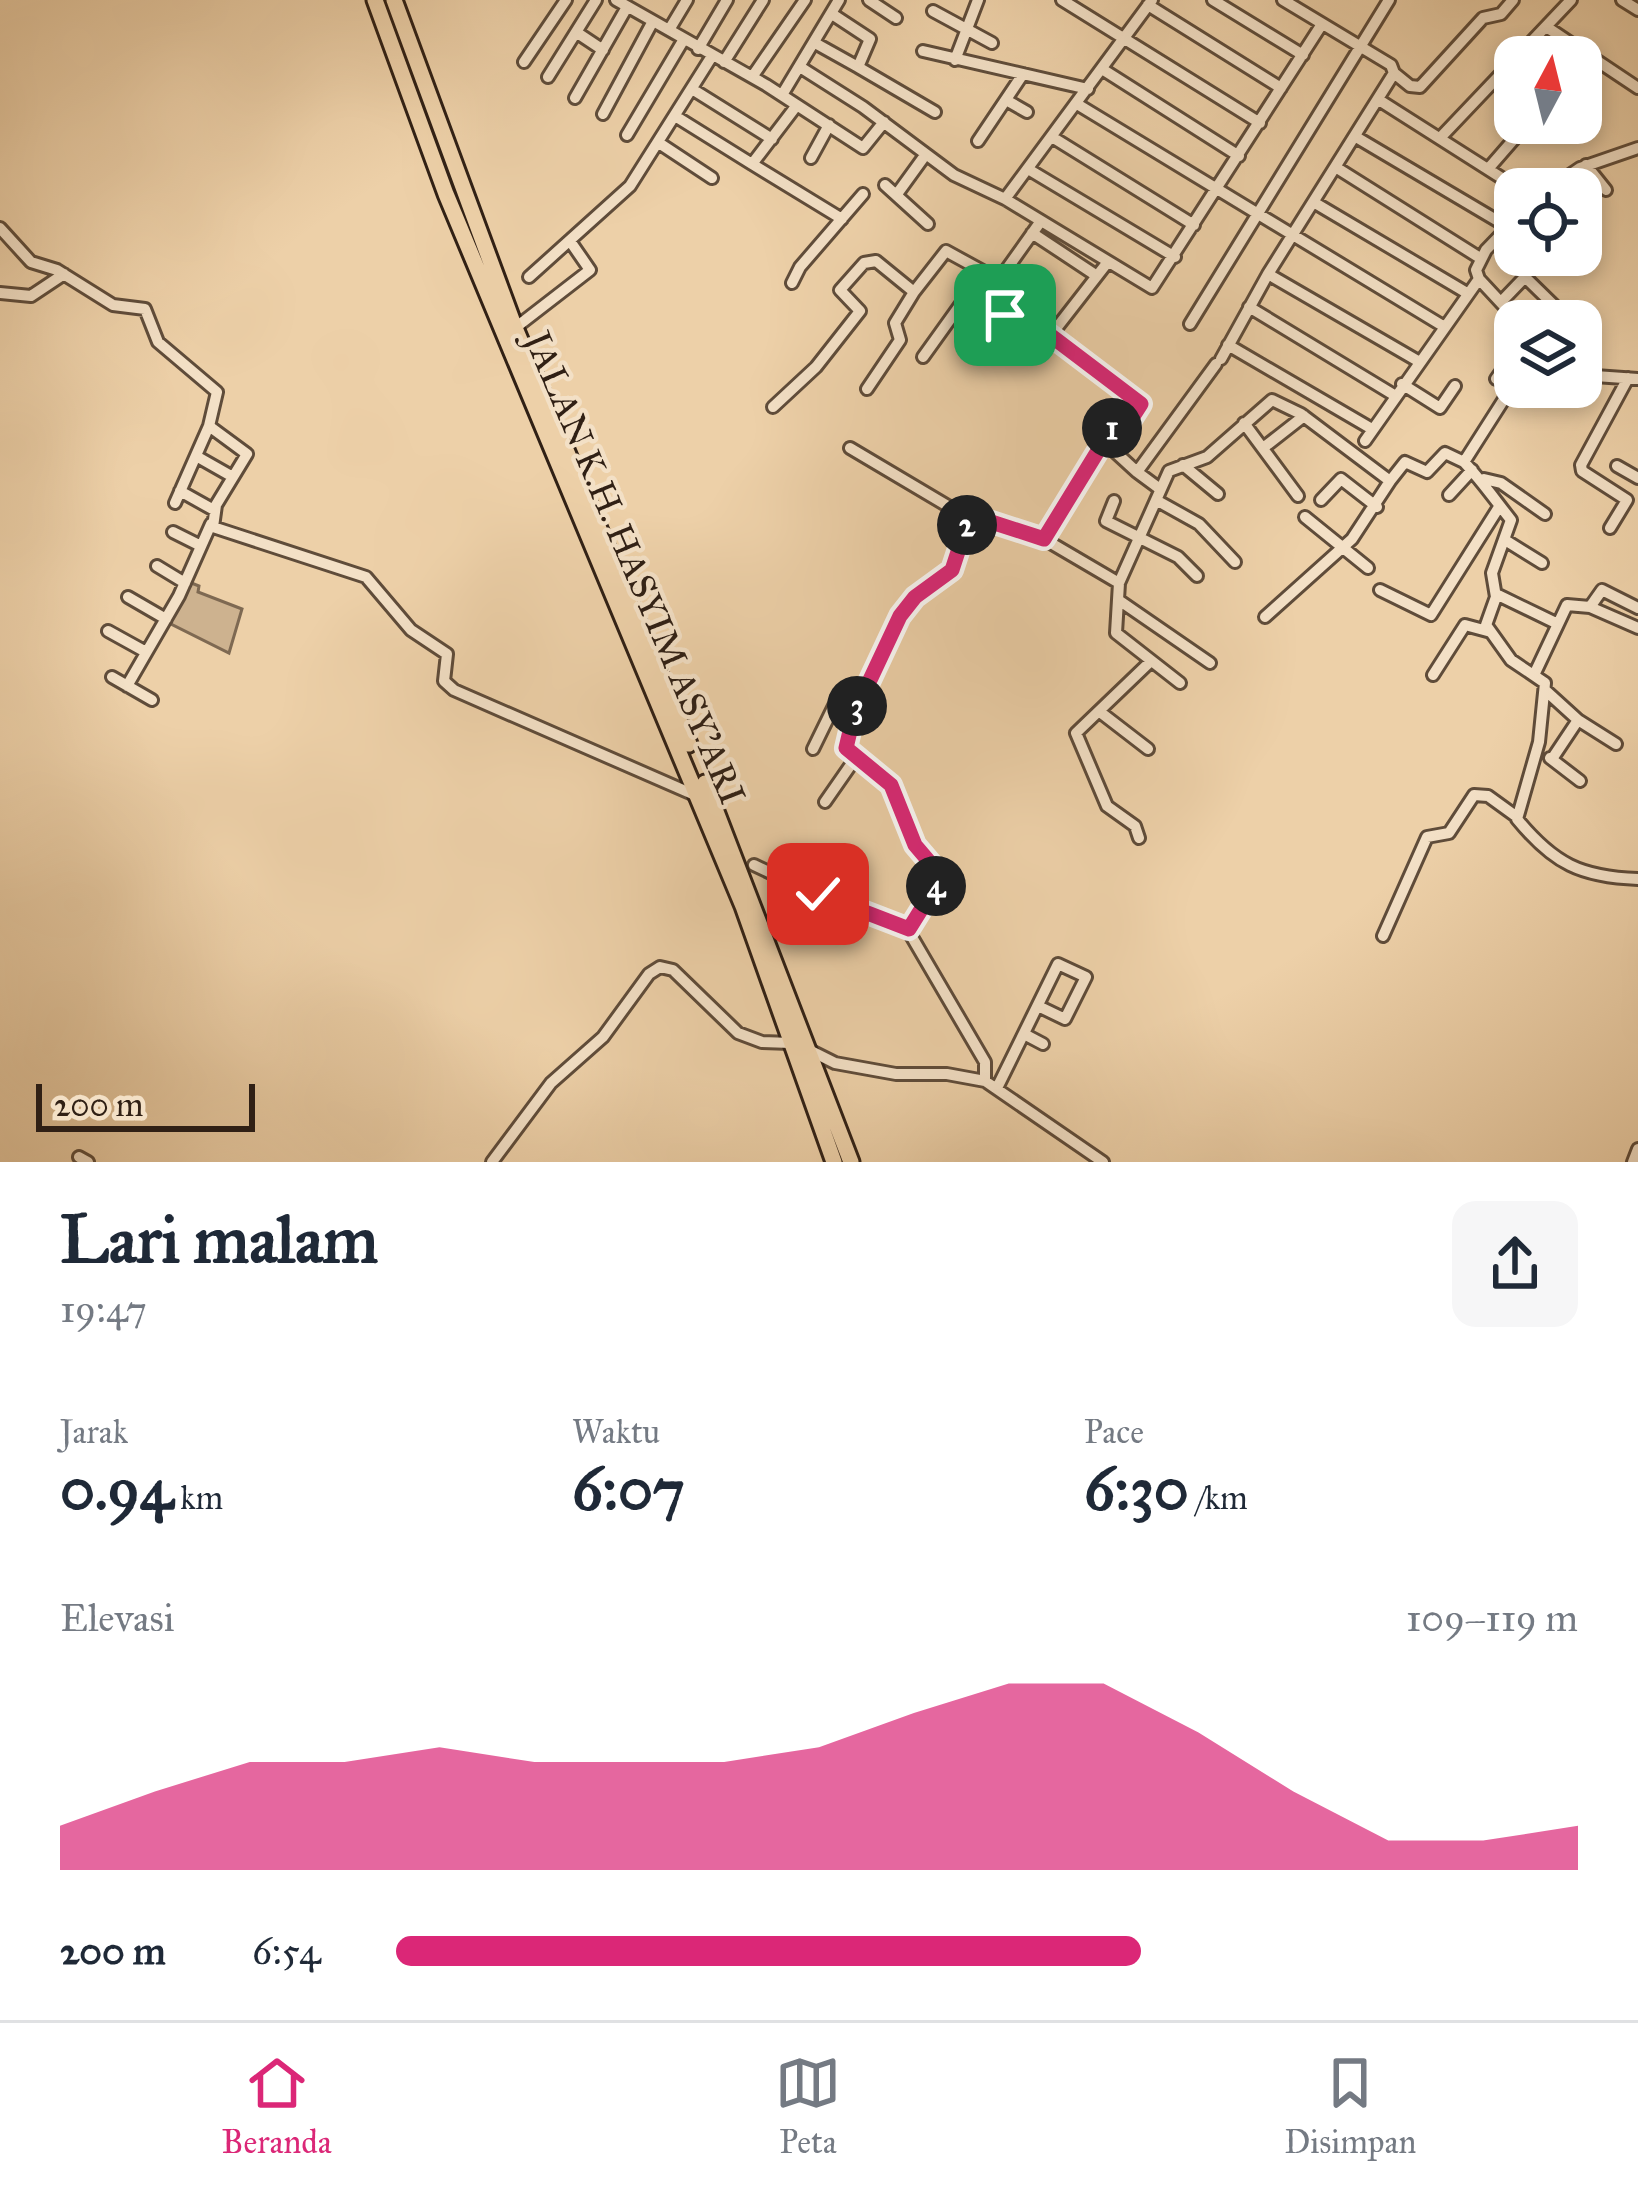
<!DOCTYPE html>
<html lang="id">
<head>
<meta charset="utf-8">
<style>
	:root { --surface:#fff; --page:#f6f6f7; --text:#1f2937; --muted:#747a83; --line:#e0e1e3; --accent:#db2777 }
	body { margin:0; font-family:"IM FELL Great Primer",serif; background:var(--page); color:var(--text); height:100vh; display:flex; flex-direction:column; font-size:45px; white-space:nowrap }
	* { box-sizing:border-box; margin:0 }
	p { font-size:39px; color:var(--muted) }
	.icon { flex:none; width:66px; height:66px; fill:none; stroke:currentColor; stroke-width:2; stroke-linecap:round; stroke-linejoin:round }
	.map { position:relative; height:1162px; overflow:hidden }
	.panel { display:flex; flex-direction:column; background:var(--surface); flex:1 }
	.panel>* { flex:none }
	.needle { width:78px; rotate:7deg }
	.controls { position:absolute; left:1494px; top:36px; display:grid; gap:24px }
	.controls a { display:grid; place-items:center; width:108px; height:108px; border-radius:24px; background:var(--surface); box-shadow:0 6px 18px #0003; font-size:60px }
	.scale { position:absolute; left:36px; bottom:30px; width:219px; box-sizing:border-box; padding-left:12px; border:6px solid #302015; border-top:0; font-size:33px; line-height:42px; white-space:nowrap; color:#302015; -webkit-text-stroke:9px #f3e0c6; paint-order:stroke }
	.pin { position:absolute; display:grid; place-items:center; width:102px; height:102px; color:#fff; margin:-51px; border-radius:24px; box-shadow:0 6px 18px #0006 }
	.km { position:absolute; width:60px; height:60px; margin:-30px; border-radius:50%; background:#222; color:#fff; font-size:33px; line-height:60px; text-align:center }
	.round { display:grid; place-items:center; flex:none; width:126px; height:126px; border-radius:24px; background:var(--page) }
	.head { display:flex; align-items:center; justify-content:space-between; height:204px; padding:0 60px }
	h1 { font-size:66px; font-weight:700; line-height:90px }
	.figures { display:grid; grid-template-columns:repeat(3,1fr); gap:18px; height:204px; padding:12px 60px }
	.figures div { display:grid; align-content:center }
	.figures b { font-size:60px; font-weight:700 }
	.figures small { font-size:33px; font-weight:400 }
	.figures p { font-size:33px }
	.chart { height:336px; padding:24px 60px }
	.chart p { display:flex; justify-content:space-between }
	.chart svg { width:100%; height:216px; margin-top:12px; fill:var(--accent); opacity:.7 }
	ul { padding:0 60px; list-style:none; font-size:39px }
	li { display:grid; grid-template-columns:192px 144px 1fr; align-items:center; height:90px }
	li i { height:30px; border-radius:15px; background:var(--accent) }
	.tabs { display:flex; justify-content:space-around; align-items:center; height:168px; border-top:3px solid var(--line); background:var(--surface); font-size:33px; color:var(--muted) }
	.tabs a { display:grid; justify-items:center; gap:6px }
	.tabs .selected { color:var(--accent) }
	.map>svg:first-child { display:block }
</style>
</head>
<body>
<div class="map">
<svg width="1638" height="1162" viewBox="0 0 1638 1162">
	<rect width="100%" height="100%" fill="#edd0a8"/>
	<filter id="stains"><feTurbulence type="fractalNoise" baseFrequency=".00167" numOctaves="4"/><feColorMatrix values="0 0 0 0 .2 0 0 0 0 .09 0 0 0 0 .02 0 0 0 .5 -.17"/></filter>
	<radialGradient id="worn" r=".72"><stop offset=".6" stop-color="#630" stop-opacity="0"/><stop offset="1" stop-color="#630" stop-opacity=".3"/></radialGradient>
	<!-- green -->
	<path fill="#cdb28f" stroke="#7e6952" stroke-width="3" d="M189,582L199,586L198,592L242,609L229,653L169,623Z"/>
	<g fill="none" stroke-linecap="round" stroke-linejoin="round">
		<!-- minor casing -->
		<g stroke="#5f4c3a" stroke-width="16">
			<path id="minor" d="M616,0L766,85L863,148L884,122
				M869,0L896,18
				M1062,0L1260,123
				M1213,0L1303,55
				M1622,0L1638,10
				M1148,5L1281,88
				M933,11L992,43
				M832,14L870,39L858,67L935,112
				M1548,28L1638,88
				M669,30L687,0
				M576,32L603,50
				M815,43L858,67
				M698,49L727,0
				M923,51L1088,89
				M955,60L978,0
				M524,62L566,0
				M724,62L763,0
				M800,67L863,107L954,175L1005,199L1152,288L1322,24
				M1102,69L1239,156
				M1394,73L1410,86L1420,87L1483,18L1501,14L1513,0
				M548,77L596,0
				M752,77L805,0
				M692,89L772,139
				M782,95L839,0
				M575,98L627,7
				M1006,100L1027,112
				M1379,100L1519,189
				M1077,104L1443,326
				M603,114L653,21
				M675,116L752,164L797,105
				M627,135L684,39
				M1052,137L1194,225
				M1356,137L1508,227
				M1440,138L1571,0
				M978,141L1023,74
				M659,143L712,178
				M811,158L829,125
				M752,164L842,219
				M1586,165L1606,190
				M1337,168L1480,258
				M1028,169L1175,257
				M1488,169L1528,123
				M885,185L928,224
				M1549,189L1580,168L1638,148
				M897,194L926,154
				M1005,199L1152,0
				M1315,203L1467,293
				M0,228L31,262L57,270L113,305L145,309L158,342L217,392L209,426L175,503
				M1032,233L1097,276
				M1268,274L1418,361
				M529,277L630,186L712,56
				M1479,279L1476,270L1486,250L1515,220
				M1479,279L1518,321
				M792,283L800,267L863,194
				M0,293L31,296L64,274
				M1501,302L1525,277L1570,321
				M959,307L990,324
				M1249,307L1394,395
				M1005,315L1013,307L1140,401L1113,450L1137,472
				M1190,324L1389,0
				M515,328L590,270L570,241
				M1051,335L1107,263
				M1228,345L1372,429
				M923,357L966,297L991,289L999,280
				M1221,359L1268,274L1394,73L1391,65L1283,0
				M1581,375L1638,379
				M1496,379L1515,352
				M1515,382L1464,462C1482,481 1495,500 1511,520L1492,573L1496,597L1486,625L1511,660L1545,683L1539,742L1517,819C1554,864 1581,877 1638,879
				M1402,384L1440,408L1455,386
				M867,389L900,340L895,323L914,292
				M773,407L816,367L860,311L840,290L864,263L876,261L914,292L946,251L999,280L1041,221
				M1244,423L1298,496
				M209,426L247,454L216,505L213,527L366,577L411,630L447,654L444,681L454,690L697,796
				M1365,441L1479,279
				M850,448L968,518
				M1263,448L1304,416
				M196,456L233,477
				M1183,465L1218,494
				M1617,466L1638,478
				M1484,479L1501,483L1545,514
				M1160,489L1137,472L1216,364
				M180,491L214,510
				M1449,495L1472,470
				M1156,500L1199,524L1235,562
				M1321,500L1341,479L1377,507
				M1114,501L1106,521L1178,557L1197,576
				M1305,517L1368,568
				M1610,528L1627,500L1582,471L1581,465L1628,378
				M173,532L201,546
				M1044,539L1112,428L1123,432
				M1505,540L1542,563
				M157,566L185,583
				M1119,583L1116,633L1180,683
				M1380,590L1431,615L1499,507
				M1496,594L1558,624
				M128,597L166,619
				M1120,601L1210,663
				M1590,607L1638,628
				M1265,617L1352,539L1390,481
				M108,631L146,652
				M1433,675L1465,625L1491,632
				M1534,675L1567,605L1590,607L1602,590L1638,608
				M112,677L152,700
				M127,686L179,596L211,524
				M1545,690L1578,720L1552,759
				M1100,712L1148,749
				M1578,720L1616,744
				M813,749L834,706L854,714
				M1550,758L1580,781
				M825,802L857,756
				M1139,838L1135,826L1107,806L1076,733L1151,661
				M754,865L828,900L909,929
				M1383,936L1427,837L1449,833L1474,795L1488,796L1517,817
				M1024,1034L1043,1044
				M811,1051L835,1063L896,1074H947L985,1081L1103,1162
				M985,1081V1062L909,932L937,884L938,872L915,845L891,785L846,748C853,713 883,635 905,607C940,564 956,590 968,518L973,515L1044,539L1119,583L1169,471L1207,457L1272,400L1301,414L1390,481L1405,462L1427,472L1445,453L1464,462
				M997,1088L1058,964L1086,977L1065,1019L1038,1006
				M79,1157L88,1162
				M492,1162L551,1083L603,1037L649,974L660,967L673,970L738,1033L762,1042L791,1043
				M1633,1162L1638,1149"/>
		</g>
		<!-- highway casing -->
		<g stroke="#302015" stroke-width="21">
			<path id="highway" d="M375,0L446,194L743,906L834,1162
				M394,0L515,328L689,744
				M705,783L851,1162"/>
		</g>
		<!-- minor -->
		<use href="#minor" stroke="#f3e0c6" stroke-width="10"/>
		<!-- highway -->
		<use href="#highway" stroke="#edd0a8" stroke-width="15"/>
	</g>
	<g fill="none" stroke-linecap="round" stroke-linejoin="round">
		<!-- route casing -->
		<g stroke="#fff" stroke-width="24">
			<path id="route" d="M818,894L909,929L937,884L938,872L915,845L891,785L846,748L854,714L900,616L915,597L952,570L970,515L1044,539L1112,428L1123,432L1141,404L1013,307L1005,315"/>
		</g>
		<!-- route -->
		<use href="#route" stroke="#db2777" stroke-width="15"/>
	</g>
	<g text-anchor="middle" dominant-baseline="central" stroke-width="9" stroke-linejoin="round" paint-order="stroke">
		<!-- street labels -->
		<g font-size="36" fill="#302015" stroke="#f3e0c6">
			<text transform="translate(635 568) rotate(67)">JALAN K.H. HASYIM ASY'ARI</text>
		</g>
	</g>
	<rect width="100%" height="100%" filter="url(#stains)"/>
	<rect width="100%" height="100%" fill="url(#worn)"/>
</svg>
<div class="controls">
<a><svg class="needle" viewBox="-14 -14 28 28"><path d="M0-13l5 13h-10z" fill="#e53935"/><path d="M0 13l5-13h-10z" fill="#747a83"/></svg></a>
<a><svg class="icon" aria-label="locate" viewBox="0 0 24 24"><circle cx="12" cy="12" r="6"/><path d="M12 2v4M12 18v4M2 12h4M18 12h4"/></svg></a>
<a><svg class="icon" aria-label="layers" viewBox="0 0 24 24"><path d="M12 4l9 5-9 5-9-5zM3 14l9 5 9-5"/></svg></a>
</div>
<div class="scale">200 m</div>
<div class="pin" style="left:1005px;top:315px;background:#1e9e55"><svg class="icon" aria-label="arrive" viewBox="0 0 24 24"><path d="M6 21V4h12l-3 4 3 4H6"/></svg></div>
<div class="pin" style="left:818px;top:894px;background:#d93025"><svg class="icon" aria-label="check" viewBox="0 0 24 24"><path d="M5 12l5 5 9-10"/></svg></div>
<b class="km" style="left:1112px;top:428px">1</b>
<b class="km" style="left:967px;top:525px">2</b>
<b class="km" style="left:857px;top:706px">3</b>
<b class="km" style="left:936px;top:886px">4</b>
</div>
<section class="panel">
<div class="head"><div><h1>Lari malam</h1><p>19:47</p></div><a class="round"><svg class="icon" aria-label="share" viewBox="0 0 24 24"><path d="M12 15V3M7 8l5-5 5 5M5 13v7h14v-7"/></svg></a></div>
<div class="figures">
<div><p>Jarak</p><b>0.94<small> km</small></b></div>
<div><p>Waktu</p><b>6:07</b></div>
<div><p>Pace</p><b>6:30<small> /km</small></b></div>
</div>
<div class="chart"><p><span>Elevasi</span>109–119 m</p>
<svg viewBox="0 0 160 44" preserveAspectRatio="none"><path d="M0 44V35L10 28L20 22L30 22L40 19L50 22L60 22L70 22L80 19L90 12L100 6L110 6L120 16L130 28L140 38L150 38L160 35V44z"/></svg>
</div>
<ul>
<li><b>200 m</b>6:54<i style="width:63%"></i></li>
</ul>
</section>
<nav class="tabs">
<a class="selected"><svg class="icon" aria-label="home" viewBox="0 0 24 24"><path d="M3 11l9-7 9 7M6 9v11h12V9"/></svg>Beranda</a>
<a><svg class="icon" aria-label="map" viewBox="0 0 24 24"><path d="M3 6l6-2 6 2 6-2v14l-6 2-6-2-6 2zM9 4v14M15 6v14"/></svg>Peta</a>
<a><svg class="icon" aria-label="saved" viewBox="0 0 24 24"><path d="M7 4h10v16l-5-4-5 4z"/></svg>Disimpan</a>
</nav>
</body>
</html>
